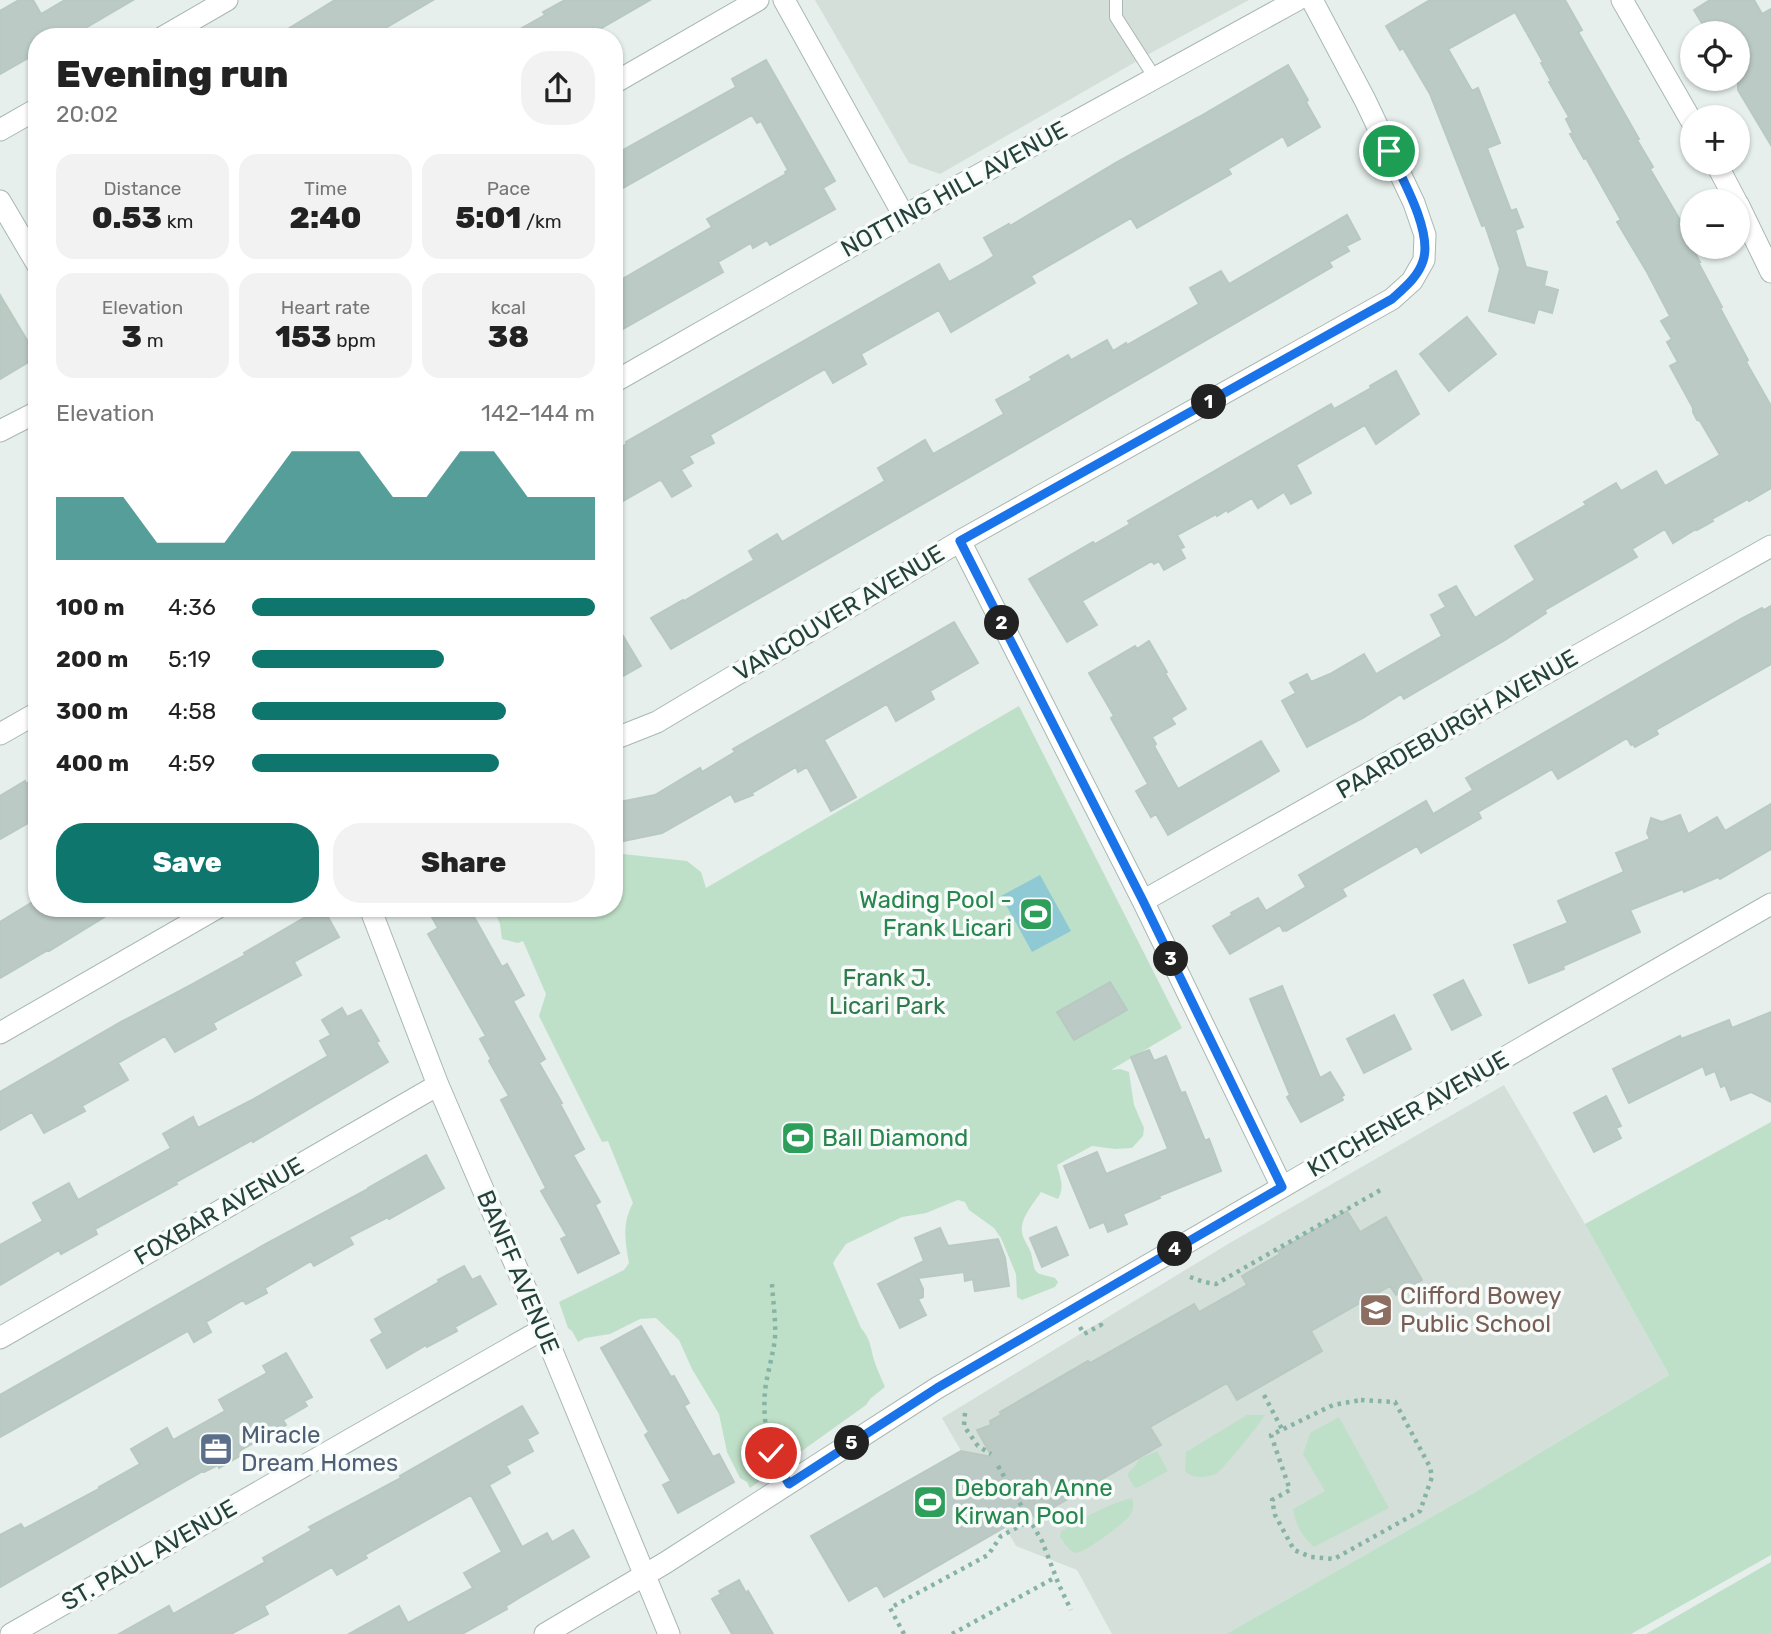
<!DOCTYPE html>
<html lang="en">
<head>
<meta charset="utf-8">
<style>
	:root { --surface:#fff; --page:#f2f2f2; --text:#222; --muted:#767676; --accent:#0f766e }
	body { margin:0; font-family:Rubik,sans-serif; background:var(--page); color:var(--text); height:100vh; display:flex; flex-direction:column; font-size:26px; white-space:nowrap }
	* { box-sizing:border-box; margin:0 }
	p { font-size:23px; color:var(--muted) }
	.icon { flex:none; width:38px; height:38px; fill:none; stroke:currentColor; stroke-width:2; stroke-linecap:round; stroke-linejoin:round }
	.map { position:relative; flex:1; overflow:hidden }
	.sheet { position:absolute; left:28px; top:28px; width:595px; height:889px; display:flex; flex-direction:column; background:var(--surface); border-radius:28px; box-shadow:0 2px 5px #0004 }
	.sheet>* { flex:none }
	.buttons { position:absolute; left:1680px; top:21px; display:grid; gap:14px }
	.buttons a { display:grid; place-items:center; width:70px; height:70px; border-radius:50%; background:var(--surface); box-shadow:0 2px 5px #0004; font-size:35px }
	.pin { position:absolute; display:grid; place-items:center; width:60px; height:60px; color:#fff; margin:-30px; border:4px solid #fff; border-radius:50%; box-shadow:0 2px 7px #0007 }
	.km { position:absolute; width:35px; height:35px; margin:-18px; border-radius:50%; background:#222; color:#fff; font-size:19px; line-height:35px; text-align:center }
	.round { display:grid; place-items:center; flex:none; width:74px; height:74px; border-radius:28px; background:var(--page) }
	.head { display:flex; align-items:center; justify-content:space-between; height:119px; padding:0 28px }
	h1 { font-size:38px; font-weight:800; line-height:52px }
	.stats { display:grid; grid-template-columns:repeat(3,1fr); gap:10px; height:119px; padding:7px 28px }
	.stats div { display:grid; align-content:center; border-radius:18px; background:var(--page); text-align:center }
	.stats b { font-size:30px; font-weight:800 }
	.stats small { font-size:19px; font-weight:400 }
	.stats p { font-size:19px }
	.chart { height:196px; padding:14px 28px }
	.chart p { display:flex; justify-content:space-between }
	.chart svg { width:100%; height:126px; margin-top:7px; fill:var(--accent); opacity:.7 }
	.cta { display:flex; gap:14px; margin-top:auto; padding:14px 28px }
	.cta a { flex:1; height:80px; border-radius:28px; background:var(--accent); color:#fff; font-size:28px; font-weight:800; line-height:80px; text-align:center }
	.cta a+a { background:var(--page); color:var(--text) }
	ul { padding:0 28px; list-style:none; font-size:23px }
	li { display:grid; grid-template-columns:112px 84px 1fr; align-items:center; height:52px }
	li i { height:18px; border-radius:9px; background:var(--accent) }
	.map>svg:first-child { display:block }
</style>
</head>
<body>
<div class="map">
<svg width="1771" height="1634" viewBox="0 0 1771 1634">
	<rect width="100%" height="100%" fill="#e6efeb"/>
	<!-- built -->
	<path fill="#d4dfda" d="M815,0H1249L1158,49L940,174L909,163Z
		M1504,1085L1585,1224L1669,1375L1475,1492L1226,1634H1112L1077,1570L1016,1546L942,1418L1228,1244Z"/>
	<!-- green -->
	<path fill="#bfe0c8" d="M1019,706L1182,1028L1111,1070L1120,1069L1129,1072L1134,1105L1144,1128L1143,1136L1132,1148L1115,1149L1092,1146L1057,1165C1060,1178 1065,1187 1058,1199L1041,1192C1034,1203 1020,1218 1022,1232C1023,1240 1029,1246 1031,1253C1036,1275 1032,1272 1055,1278L1058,1282L1055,1287L1022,1300L1017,1297L1016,1274L1001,1238L994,1228L969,1210L965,1202L958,1200L926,1213L902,1217L846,1244L836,1258L833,1263L861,1328C871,1340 870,1346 874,1360C877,1369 881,1378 885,1387L871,1398L866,1405L750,1488L747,1482L740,1478L727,1452L719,1414L692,1369L679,1340L656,1318L640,1319L610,1334L585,1338L578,1342L572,1331L568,1328L559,1302L624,1270L629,1263C625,1241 622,1223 633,1203L608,1141L602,1142L539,1016L546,994L523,941L518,943L502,939L500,924L493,908H614V853L687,861L701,872L706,888Z
		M1771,1122V1555L1631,1634H1226L1475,1492L1669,1375L1585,1224Z
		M1247,1415H1265C1260,1424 1222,1471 1216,1474C1206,1478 1192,1479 1185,1471L1186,1452Z
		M1339,1417L1389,1508L1314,1547C1301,1535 1296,1526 1293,1509L1325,1491L1303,1454L1310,1433Z
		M1157,1451L1168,1471L1137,1488L1134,1487L1128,1476V1473L1136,1465L1139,1459Z
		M1132,1498C1134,1504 1134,1509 1130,1515C1126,1522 1083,1554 1076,1553C1069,1552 1064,1542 1060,1537L1061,1531C1084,1518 1107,1504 1132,1498Z
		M1771,1562V1634H1646Z"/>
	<!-- water -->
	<path fill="#8ec9d4" d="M1040,875L1071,931L1032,952L1001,896Z"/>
	<!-- building -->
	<path fill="#bbcac4" stroke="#b8c9c2" stroke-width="2" d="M19,0H33L41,14L65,0H133L70,37H37V53L0,74V11Z
		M335,0H433L370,37H275Z
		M565,0H650L586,37H506L545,15L543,12Z
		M1430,0H1565L1582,30L1578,32L1639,139L1637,140L1653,167L1650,169L1687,232L1684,233L1700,262H1698L1722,307L1720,308L1748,360L1746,362L1771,406V488L1749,501L1748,499L1712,519L1713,521L1697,530L1696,529L1673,543L1665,529L1632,549L1637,557L1545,610L1546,613L1505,640L1404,699L1401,694L1363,718L1307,747L1282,701L1296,693L1290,683L1307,674L1311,682L1330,674L1364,654L1376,674L1442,636L1431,615L1446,607L1439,595L1456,586L1475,618L1535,580L1515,546L1586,505L1584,502L1616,483L1621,491L1656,471L1665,486L1720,455L1700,421L1697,420L1693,412V408L1670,366L1678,362L1667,342L1672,339L1661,321L1670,316L1647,272L1617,222L1621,220L1586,158L1584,159L1570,134L1573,133L1566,119L1569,117L1549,82L1551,81L1541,63L1543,62L1515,12L1448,49L1472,91L1478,88L1500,143L1487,148L1511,211L1516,209L1523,227L1515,230L1526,267L1547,272L1544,286L1558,290L1552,313L1538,309L1534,323L1489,311L1500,269L1485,225L1482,226L1430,94L1403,48L1400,50L1386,26Z
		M1710,0H1754L1762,14L1771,9V145L1738,90V33H1708L1694,10Z
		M766,60L835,181L823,188L835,209L770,245L767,240L753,248L751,243L718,262L723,272L614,334V289L623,284L621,280L712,227L707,219L786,174L785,172L788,170L761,121L757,123L752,115L614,193V155L736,87L732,79Z
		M1288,65L1308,100L1306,102L1320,127L1288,146L1283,136L1228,169L1231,174L1137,228L1131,218L1031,276L1035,283L951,332L939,310L861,354L866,364L833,383L825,369L710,435L714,443L689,456L693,463L681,470L691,486L672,497L662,481L660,480L614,506V451L627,444L626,442L939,264L949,282L985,262L994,256L984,238L1009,224L1010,226L1117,162L1199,117Z
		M1347,215L1360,239L1346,246L1349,251L1329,262L1332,267L1058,426L671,649L651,618L683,600L684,601L754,560L749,551L777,534L782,542L885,481L878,468L925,440L933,454L1004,414L996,400L1032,380L1030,377L1068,355L1071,360L1107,340L1113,351L1126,343L1127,345L1199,304L1190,288L1221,271L1229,284Z
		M0,295L37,357L0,379Z
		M1467,317L1496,354L1449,391L1420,354Z
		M1396,371L1419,414L1376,444L1365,425L1296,465L1311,493L1291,504L1284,492L1258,508L1252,498L1228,512L1227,510L1217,516L1216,514L1177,535L1184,547L1180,549L1185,558L1164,570L1159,561L1154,564L1152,561L1082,601L1097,625L1067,642L1029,579L1093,542L1095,544L1130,524L1128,521L1331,404L1334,409L1371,388L1370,386Z
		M1771,606V664L1656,730L1658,734L1635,747L1633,744L1631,745L1627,738L1558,779L1552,769L1478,812L1481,818L1421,853L1417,846L1342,889L1346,896L1286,931L1285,930L1283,931L1280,925L1230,954L1213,926L1232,915L1231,913L1258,898L1266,911L1306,887L1299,875L1426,801L1433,814L1473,790L1466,778L1741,619L1762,608L1764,610Z
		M614,621L641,666L614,681Z
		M954,622L978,663L930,691L934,699L896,721L887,704L824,740L856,797L831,811L807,767L798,772L796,767L752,793L753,795L735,802L731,794L662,833L614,843V803L655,795L700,768L702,772L735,752L733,749Z
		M1149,641L1167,672L1165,673L1186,709L1171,718L1175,724L1152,737L1156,744L1154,746L1178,789L1261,741L1279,771L1168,835L1156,814L1151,817L1136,791L1148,784L1111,718L1114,716L1089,673L1135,646L1137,649Z
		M37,778V818L0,839V796L25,781L26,784Z
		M1771,804V849L1720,879L1718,877L1684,892L1683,889L1630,910L1640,932L1563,966L1564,969L1529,983L1514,945L1568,923L1558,901L1624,872L1616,853L1650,839L1647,833L1651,818L1662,822L1680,815L1688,834L1717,817L1725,831Z
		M36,900L37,908H119L49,951L48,950L0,978V922Z
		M321,908H323L339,937L294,962L301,975L213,1023L216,1029L175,1052L165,1036L118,1063L128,1080L82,1106L85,1111L44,1133L32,1112L0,1130V1092L121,1022L191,985L245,955L244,953Z
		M427,908H469L502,967L507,964L524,995L513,1001L545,1059L539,1063L562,1103L560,1104L584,1149L573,1155L600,1202L595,1205L619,1253L578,1273L561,1239L567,1236L541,1191L546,1188L501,1100L509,1096L489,1061L491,1059L480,1039L486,1036L428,934L438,928Z
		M1463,980L1481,1015L1452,1030L1434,995Z
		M1110,982L1127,1010L1074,1040L1057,1012Z
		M1282,986L1320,1078L1330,1072L1344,1095L1341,1097L1343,1100L1301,1122L1287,1097L1290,1095L1250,999Z
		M342,1008L347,1017L361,1010L379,1041L376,1042L388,1062L253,1142L252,1140L176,1182L177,1184L95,1229L97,1234L61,1254L59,1250L0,1285V1245L43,1221L33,1203L69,1183L78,1200L171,1148L163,1134L193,1117L198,1128L252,1100L328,1056L320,1041L331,1035L322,1020Z
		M1771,1012V1102L1751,1092L1731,1100L1725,1085L1721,1087L1715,1071L1706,1075L1703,1066L1629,1103L1613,1069L1680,1036L1681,1039L1729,1020L1732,1028Z
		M1394,1015L1411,1049L1364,1073L1347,1039Z
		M1149,1050L1154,1061L1166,1056L1181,1093L1185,1092L1205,1141L1209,1139L1221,1171L1159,1196L1160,1198L1123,1214L1127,1224L1108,1232L1104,1222L1090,1228L1064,1166L1097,1152L1106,1174L1168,1149L1131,1057Z
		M1606,1096L1621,1126L1616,1128L1621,1138L1594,1152L1574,1113Z
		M426,1155L444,1188L389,1219L388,1217L349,1237L353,1244L314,1266L311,1261L265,1288L267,1293L246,1304L243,1300L206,1322L211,1332L194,1342L188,1331L0,1437V1395L264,1245L368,1189V1188Z
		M1347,1211L1360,1232L1386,1217L1422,1280L1396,1295L1390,1286L1311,1331L1322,1351L1237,1400L1227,1383L1150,1427L1161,1445L1035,1518L1031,1512L884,1597L877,1585L849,1601L811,1536L961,1451L992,1457L977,1430L991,1425L990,1421L1001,1415L1000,1412L1088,1361L1090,1363L1194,1304L1199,1312L1247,1285L1242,1276L1280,1254L1278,1251Z
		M1056,1227L1068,1255L1042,1267L1030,1238Z
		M940,1228L948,1246L998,1239L1005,1258L1009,1286L975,1291L973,1279L965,1281L964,1272L918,1278L923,1289V1297L918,1299L926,1315L900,1328L878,1284L924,1261L915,1238Z
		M464,1266L472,1280L480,1276L496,1304L455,1327L457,1331L427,1347L426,1345L387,1368L371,1340L383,1333L375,1319L439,1282L438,1280Z
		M641,1326L671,1377L674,1376L689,1403L684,1406L713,1457L719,1454L734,1482L678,1513L663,1485L671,1481L645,1435L649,1432L601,1348Z
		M286,1353L312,1397L304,1401L307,1406L283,1420L286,1425L241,1450L243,1454L219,1468L218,1465L204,1472L203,1471L0,1587V1535L21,1524L24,1529L99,1489V1487L140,1464L131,1449L167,1428L173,1440L225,1411L219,1400L267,1373L263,1366Z
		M522,1406L538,1433L527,1439L533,1451L506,1466L510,1473L489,1485L522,1547L547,1533L552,1542L573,1530L589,1557L519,1598L506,1606L507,1609L462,1634H349L399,1606L408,1623L473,1588L464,1573L502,1552L471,1495L365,1555L367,1558L337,1575L332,1567L264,1606L268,1614L231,1634H119L169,1606L173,1614L265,1562L263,1558L312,1530L309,1527L401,1478L400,1476Z
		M739,1580L746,1593L748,1591L773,1634H732L712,1599L721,1594L719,1591Z"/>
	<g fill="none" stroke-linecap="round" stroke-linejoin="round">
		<!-- service casing -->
		<g stroke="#a8b8b2" stroke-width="14">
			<path id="service" d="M1116,0V17L1155,78"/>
		</g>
		<!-- minor casing -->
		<g stroke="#a8b8b2" stroke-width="23">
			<path id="minor" d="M784,0L904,216
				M1622,0L1692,122
				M163,37L227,0
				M614,83L758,0
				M0,130L37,109
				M1716,163L1736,201
				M0,201L37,264
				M1738,204L1771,272
				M614,382L904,216L1297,0
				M0,431L37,412
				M960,541L1143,901L1282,1187
				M0,734L37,713
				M614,739L657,722L960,541L1392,299L1412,281L1424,260L1425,235L1414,203L1365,100L1312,0
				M1143,901L1771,546
				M370,908L438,1085L543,1329L669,1634
				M0,1033L217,908
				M0,1338L438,1085
				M11,1634L543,1329"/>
		</g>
		<!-- tertiary casing -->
		<g stroke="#a8b8b2" stroke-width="23">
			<path id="tertiary" d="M545,1634L665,1563L937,1388L1559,1026L1771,904"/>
		</g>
		<!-- path -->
		<path stroke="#86b3a5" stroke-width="4.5" stroke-dasharray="3.5 5" stroke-linecap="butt" d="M1190,1277L1204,1282L1216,1284L1384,1188
			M772,1284C773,1302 776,1320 775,1338C773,1356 767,1373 765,1391C763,1415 766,1445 778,1465
			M1080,1327L1084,1334L1101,1325L1104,1330
			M1264,1395L1282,1429
			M1361,1400L1395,1402L1430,1467L1432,1477L1420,1511L1334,1559L1311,1557L1294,1550L1275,1515L1272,1500L1290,1490L1271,1435L1333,1405Z
			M965,1413L964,1426L978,1446L991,1454
			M998,1466L1042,1541L1059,1585L1071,1610
			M904,1634L890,1608L988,1555L1001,1536L1031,1520
			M952,1634L1056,1577"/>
		<!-- service -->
		<use href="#service" stroke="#fff" stroke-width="12"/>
		<!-- minor -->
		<use href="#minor" stroke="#fff" stroke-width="21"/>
		<!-- tertiary -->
		<use href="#tertiary" stroke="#fff" stroke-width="21"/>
	</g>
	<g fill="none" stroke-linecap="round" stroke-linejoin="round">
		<!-- route casing -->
		<g stroke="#fff" stroke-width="14">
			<path id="route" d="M771,1453L789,1484L937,1388L1282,1187L1143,901L960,541L1392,299C1404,288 1418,277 1423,261C1433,232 1402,178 1389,151"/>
		</g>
		<!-- route -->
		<use href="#route" stroke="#1a73e8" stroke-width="9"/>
	</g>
	<!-- icons -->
	<defs>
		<g id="stadium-square" transform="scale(1.75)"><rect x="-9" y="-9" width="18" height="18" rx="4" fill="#2e9e5b" stroke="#f7fbf9"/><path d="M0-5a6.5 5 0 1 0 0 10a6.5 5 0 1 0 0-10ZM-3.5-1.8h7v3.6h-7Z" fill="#fff"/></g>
		<g id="school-square" transform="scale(1.75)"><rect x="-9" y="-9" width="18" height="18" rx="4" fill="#8d6e63" stroke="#f7fbf9"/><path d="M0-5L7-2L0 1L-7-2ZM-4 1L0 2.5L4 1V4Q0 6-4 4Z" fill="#fff"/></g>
		<g id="office-square" transform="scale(1.75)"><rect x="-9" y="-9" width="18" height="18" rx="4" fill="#5c6f8a" stroke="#f7fbf9"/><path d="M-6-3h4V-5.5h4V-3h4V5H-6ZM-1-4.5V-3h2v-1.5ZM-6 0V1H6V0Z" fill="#fff"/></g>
	</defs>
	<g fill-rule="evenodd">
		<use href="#stadium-square" x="1036" y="914"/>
		<use href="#stadium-square" x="798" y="1138"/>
		<use href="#school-square" x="1376" y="1310"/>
		<use href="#office-square" x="216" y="1449"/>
		<use href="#stadium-square" x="930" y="1502"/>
	</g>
	<g text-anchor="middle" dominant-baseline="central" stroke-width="7" stroke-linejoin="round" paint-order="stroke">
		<!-- street labels -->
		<g font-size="24" fill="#24423a" stroke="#f7fbf9">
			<text transform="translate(954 189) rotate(-29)">NOTTING HILL AVENUE</text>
			<text transform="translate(839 613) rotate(-31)">VANCOUVER AVENUE</text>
			<text transform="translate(1457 724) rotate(-30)">PAARDEBURGH AVENUE</text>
			<text transform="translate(1408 1114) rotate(-30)">KITCHENER AVENUE</text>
			<text transform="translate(219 1211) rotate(-30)">FOXBAR AVENUE</text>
			<text transform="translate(518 1272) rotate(67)">BANFF AVENUE</text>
			<text transform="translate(149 1555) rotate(-30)">ST. PAUL AVENUE</text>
		</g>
		<!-- leisure labels -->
		<g font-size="24" fill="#27864d" stroke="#f7fbf9" text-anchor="start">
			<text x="1012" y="900" text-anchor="end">Wading Pool -<tspan x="1012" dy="28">Frank Licari</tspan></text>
			<text x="822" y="1138">Ball Diamond</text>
			<text x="954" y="1488">Deborah Anne<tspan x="954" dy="28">Kirwan Pool</tspan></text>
		</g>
		<!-- park labels -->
		<g font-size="24" fill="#2d7a4b" stroke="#f7fbf9">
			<text x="887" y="978">Frank J.<tspan x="887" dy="28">Licari Park</tspan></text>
		</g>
		<!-- education labels -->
		<g font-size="24" fill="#785e54" stroke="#f7fbf9" text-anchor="start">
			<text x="1400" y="1296">Clifford Bowey<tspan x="1400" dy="28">Public School</tspan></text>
		</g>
		<!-- service labels -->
		<g font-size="24" fill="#4e5e75" stroke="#f7fbf9" text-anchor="start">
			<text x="241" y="1435">Miracle<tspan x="241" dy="28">Dream Homes</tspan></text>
		</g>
	</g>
</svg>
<div class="buttons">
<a><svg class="icon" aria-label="locate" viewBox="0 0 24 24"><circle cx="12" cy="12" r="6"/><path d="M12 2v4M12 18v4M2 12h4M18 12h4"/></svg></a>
<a>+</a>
<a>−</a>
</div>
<div class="pin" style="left:1389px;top:151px;background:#1e9e55"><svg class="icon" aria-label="arrive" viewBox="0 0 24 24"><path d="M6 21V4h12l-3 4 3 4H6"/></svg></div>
<div class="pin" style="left:771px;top:1453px;background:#d93025"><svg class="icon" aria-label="check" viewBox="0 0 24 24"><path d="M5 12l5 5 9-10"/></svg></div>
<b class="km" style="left:1209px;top:402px">1</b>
<b class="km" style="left:1002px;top:623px">2</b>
<b class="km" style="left:1171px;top:959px">3</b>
<b class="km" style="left:1175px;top:1249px">4</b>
<b class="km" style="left:852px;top:1443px">5</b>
<section class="sheet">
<div class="head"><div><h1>Evening run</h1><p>20:02</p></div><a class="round"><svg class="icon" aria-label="share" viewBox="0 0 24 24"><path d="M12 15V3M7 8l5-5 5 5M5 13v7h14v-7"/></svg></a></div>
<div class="stats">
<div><p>Distance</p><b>0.53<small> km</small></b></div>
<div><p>Time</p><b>2:40</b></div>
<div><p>Pace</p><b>5:01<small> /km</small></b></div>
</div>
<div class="stats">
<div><p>Elevation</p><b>3<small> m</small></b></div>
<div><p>Heart rate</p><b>153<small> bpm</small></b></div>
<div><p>kcal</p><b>38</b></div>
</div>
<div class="chart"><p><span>Elevation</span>142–144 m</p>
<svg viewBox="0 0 160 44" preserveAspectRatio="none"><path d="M0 44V22L10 22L20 22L30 38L40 38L50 38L60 22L70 6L80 6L90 6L100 22L110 22L120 6L130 6L140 22L150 22L160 22V44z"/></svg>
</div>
<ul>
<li><b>100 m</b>4:36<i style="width:100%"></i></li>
<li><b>200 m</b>5:19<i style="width:56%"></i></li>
<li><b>300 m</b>4:58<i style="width:74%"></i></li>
<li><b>400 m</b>4:59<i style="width:72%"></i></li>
</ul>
<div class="cta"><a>Save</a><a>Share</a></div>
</section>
</div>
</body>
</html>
